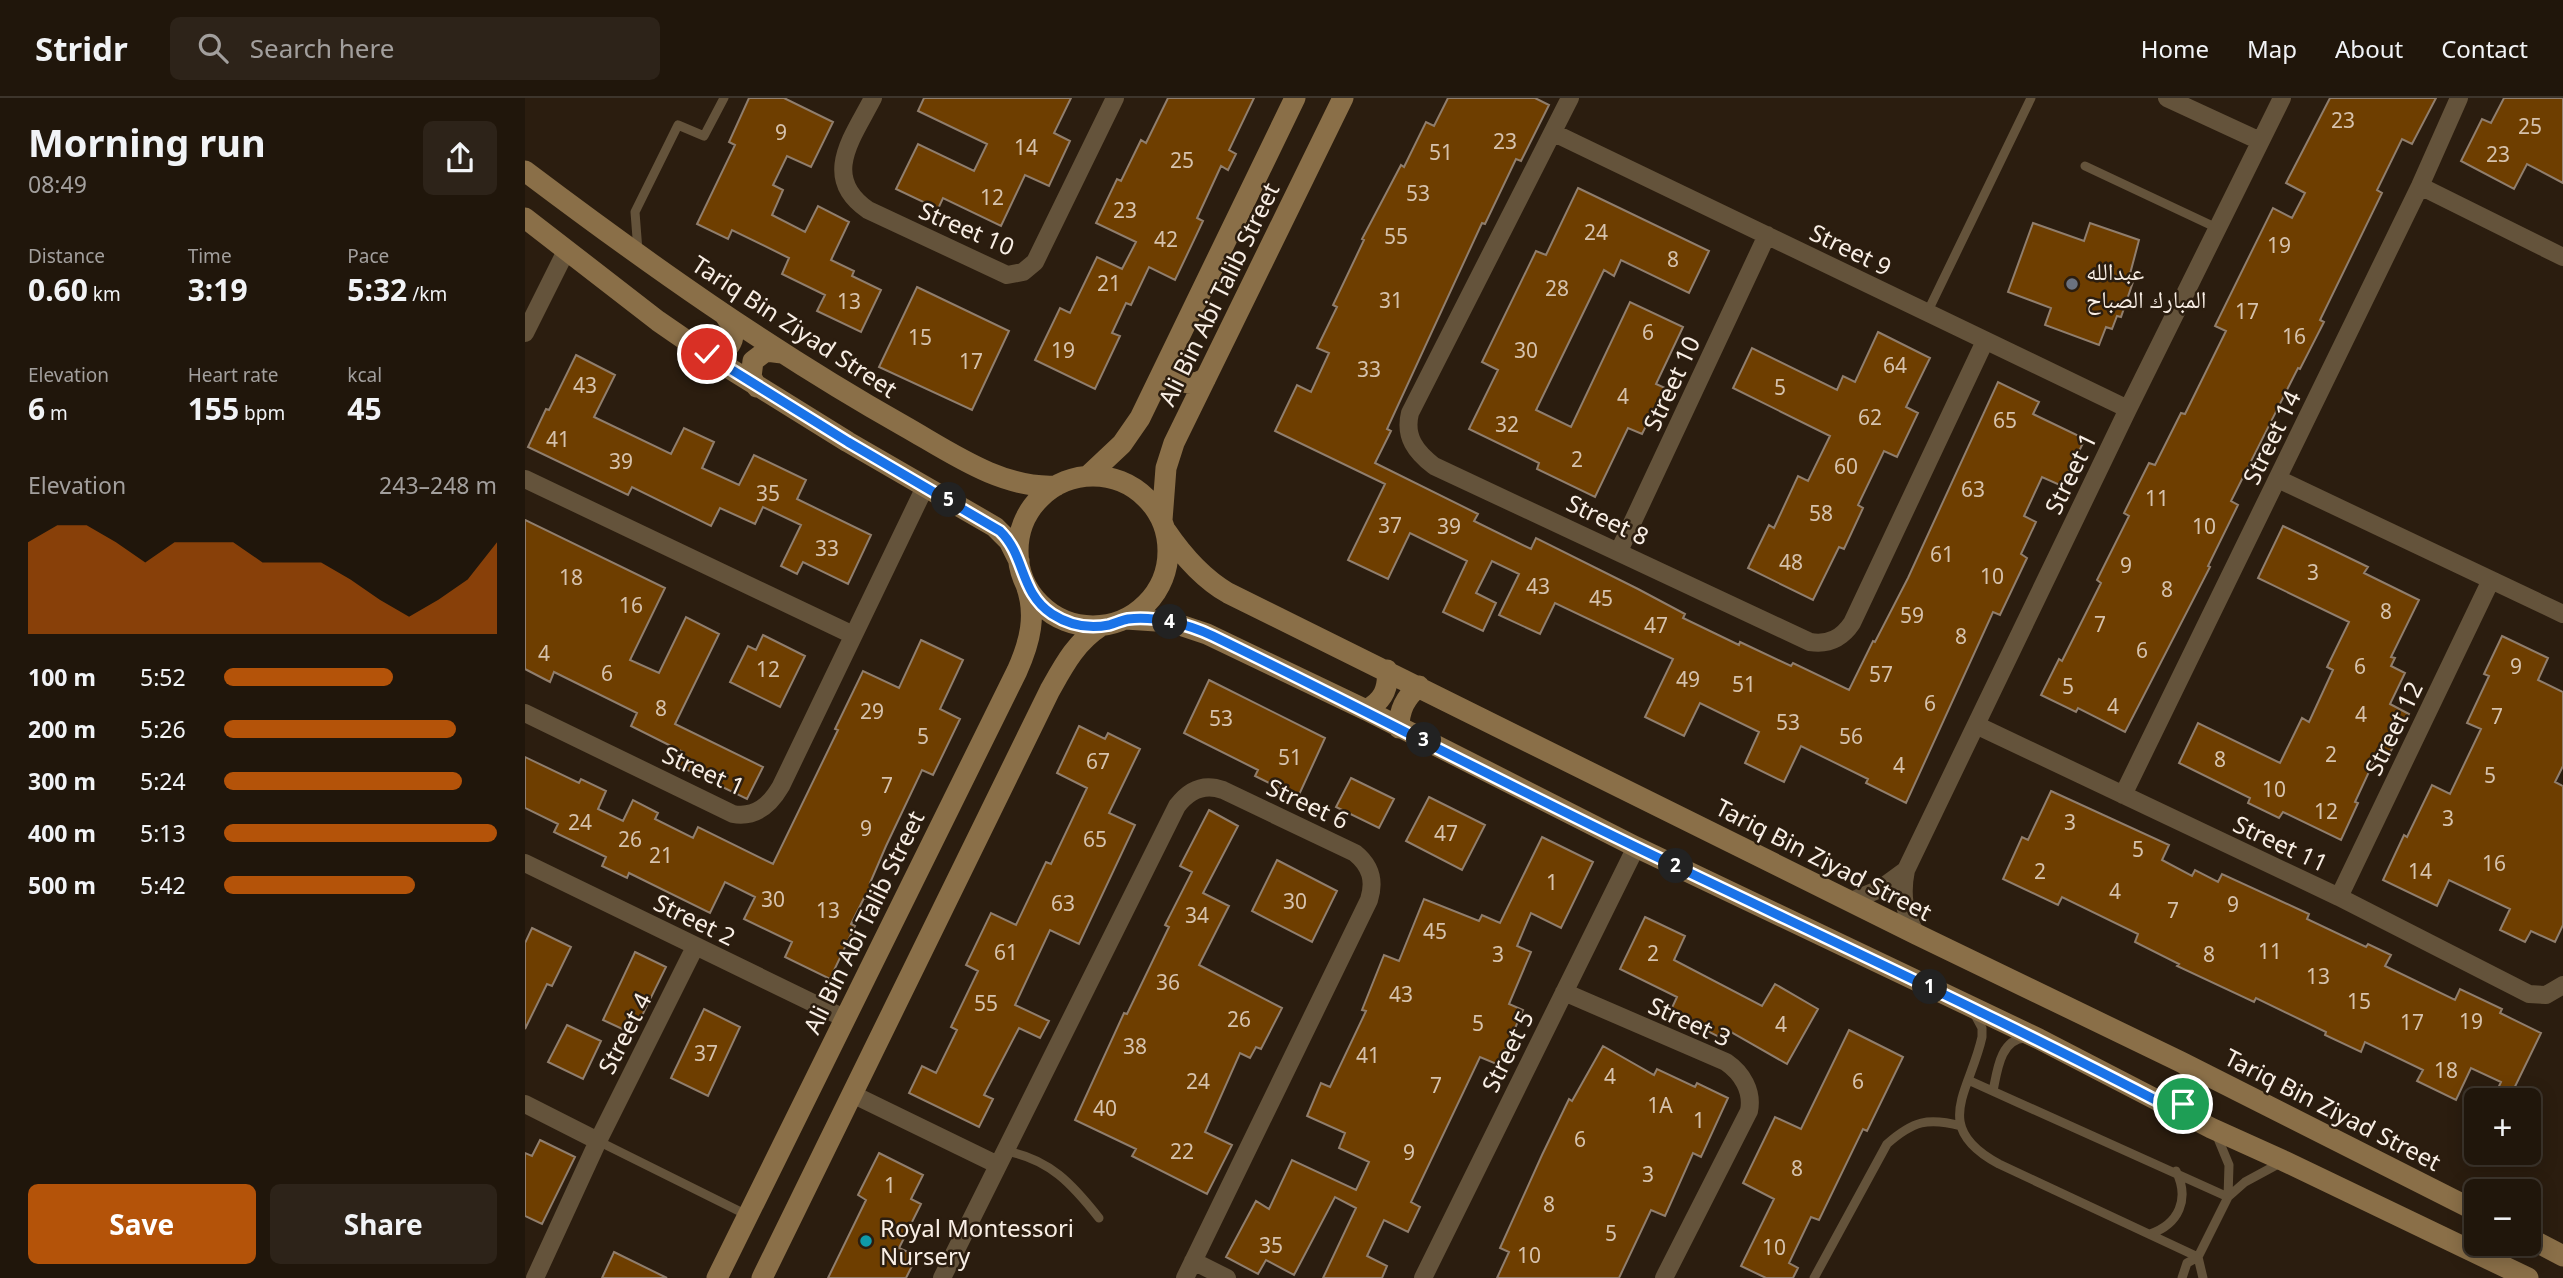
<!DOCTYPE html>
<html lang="en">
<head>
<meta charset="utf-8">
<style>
	:root { --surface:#20160b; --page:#2d2319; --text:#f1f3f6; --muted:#a29f9d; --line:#3d352c; --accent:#b45309 }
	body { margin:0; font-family:"Noto Sans","Noto Naskh Arabic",sans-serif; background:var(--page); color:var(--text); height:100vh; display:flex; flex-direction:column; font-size:26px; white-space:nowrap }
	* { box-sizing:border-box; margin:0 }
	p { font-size:23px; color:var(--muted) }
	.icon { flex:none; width:38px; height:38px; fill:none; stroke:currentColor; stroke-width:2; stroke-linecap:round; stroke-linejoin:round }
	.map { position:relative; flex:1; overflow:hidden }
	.details { display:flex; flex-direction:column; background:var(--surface); width:525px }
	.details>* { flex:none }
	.controls { position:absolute; left:1939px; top:990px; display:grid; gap:14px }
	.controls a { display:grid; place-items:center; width:77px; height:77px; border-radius:10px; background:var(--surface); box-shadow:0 4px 18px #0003,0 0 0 2px var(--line); font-size:35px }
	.pin { position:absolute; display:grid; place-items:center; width:60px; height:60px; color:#fff; margin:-30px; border:4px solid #fff; border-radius:50%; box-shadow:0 2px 7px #0007 }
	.km { position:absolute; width:35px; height:35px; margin:-18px; border-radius:50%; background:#222; color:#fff; font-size:19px; line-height:35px; text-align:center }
	.round { display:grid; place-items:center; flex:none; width:74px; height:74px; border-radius:10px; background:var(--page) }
	.head { display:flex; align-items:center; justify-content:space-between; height:119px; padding:0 28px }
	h1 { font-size:38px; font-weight:700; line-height:52px }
	.stats { display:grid; grid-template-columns:repeat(3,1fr); gap:10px; height:119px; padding:7px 28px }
	.stats div { display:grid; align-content:center }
	.stats b { font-size:30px; font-weight:700 }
	.stats small { font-size:19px; font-weight:400 }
	.stats p { font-size:19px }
	.chart { height:196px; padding:14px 28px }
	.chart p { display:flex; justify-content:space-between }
	.chart svg { width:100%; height:126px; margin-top:7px; fill:var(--accent); opacity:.7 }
	.button { display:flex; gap:14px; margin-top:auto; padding:14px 28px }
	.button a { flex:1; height:80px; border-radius:10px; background:var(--accent); color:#fff; font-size:28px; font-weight:700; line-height:80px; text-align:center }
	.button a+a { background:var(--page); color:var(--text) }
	ul { padding:0 28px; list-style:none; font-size:23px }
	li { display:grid; grid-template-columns:112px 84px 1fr; align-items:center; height:52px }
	li i { height:18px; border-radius:9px; background:var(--accent) }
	header { display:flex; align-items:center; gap:42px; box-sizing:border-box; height:98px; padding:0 35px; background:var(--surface); border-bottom:2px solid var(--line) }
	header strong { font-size:33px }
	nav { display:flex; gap:38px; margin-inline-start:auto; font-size:24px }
	.search { width:490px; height:63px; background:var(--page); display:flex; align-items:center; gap:18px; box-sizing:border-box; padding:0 24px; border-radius:10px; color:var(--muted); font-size:26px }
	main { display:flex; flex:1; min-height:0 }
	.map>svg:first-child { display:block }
</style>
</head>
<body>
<header>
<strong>Stridr</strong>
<div class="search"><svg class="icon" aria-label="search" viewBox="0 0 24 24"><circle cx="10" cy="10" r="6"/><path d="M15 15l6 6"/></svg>Search here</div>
<nav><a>Home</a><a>Map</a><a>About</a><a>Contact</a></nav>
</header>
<main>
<section class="details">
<div class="head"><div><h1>Morning run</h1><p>08:49</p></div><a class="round"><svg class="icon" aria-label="share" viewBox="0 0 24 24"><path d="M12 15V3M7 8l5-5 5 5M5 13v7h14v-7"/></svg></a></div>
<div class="stats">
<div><p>Distance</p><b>0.60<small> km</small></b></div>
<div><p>Time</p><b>3:19</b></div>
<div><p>Pace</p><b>5:32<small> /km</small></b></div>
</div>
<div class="stats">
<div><p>Elevation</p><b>6<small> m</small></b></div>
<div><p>Heart rate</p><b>155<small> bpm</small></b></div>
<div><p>kcal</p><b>45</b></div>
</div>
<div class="chart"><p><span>Elevation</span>243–248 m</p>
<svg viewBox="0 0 160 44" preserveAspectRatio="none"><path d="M0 44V12L10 6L20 6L30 12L40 19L50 12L60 12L70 12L80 19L90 19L100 19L110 25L120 32L130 38L140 32L150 25L160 12V44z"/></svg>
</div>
<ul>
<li><b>100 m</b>5:52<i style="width:62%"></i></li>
<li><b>200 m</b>5:26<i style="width:85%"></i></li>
<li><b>300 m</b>5:24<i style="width:87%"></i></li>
<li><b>400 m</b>5:13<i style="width:100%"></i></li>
<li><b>500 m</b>5:42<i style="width:70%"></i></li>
</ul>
<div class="button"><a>Save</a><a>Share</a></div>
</section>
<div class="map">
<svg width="2038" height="1180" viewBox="0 0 2038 1180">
	<rect width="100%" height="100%" fill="#2b1d0f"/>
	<!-- building -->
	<path fill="#6e3e00" stroke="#907e6d" stroke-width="2" d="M224,0H259L308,24L286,69L262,58L248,87L258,92L247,117L280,134L293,108L324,124L306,162L329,173L327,178L356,192L336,234L292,213L300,197L257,176L264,160L207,132L203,141L172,126L210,47L204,44Z
		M399,0H546L529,35L545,43L524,88L500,77L476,128L418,100L413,111L371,91L393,46L449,73L462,46L393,13Z
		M643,0H729L704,52L711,56L703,72L696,68L672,120L678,123L650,182L624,169L606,207L601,205L587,235L595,238L570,291L510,262L535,210L545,215L572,159L597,171L611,144L571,125L592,81L596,83L616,42L621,45Z
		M923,0H1010L1024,7L996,63L991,61L960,126L957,125L862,331L866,333L850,365L953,416L949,423L1006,451L1011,440L1113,491L1160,516L1158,520L1214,547L1215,544L1266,568L1268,565L1324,592L1348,543L1350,544L1383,480L1473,284L1514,304L1508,316L1560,341L1537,388L1517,379L1499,418L1511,424L1496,456L1502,460L1475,517L1468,514L1381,705L1341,685L1343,681L1276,648L1259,684L1220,665L1234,634L1175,605L1159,638L1120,619L1148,561L1030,505L1015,536L974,517L994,476L967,463L951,495L971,505L958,533L918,514L942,463L885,435L863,481L823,462L860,386L750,333L772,287L786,294L804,255L792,250L812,209L808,207L839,142L837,141L876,67L879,69L901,24L909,28Z
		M1805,0H1911L1887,46L1877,41L1852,92L1857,95L1795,222L1799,224L1775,271L1773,270L1706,403L1713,407L1683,468L1685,469L1600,634L1553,610L1551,614L1516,597L1534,561L1537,563L1576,485L1572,482L1604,418L1599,415L1624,365L1630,367L1656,315L1660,316L1701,233L1690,228L1748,110L1767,120L1780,95L1761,85Z
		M1979,0H2038V85L2002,66L1989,91L1936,63L1957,21L1966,25Z
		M1053,90L1184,153L1164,195L1096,162L1089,178L1079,172L1011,312L1046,329L1105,204L1158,229L1131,286L1140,290L1117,336L1103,330L1070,399L1012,371L1014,365L944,331L973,272L957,264L1011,153L1021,157Z
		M1508,125L1559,143L1565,125L1614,142L1605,176L1610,178L1596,219L1592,218L1587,231L1581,229L1574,247L1520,227L1526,210L1483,194Z
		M392,189L484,233L447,312L354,269Z
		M1353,234L1405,260L1381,309L1393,315L1372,359L1359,353L1333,407L1338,410L1319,451L1314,449L1288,502L1223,470L1244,427L1249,430L1273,378L1283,383L1305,338L1208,290L1227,250L1312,292L1318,278L1330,284Z
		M51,257L90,277L69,319L146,356L159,330L189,344L177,370L214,387L229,357L281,382L272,401L346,437L323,486L278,464L272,476L256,468L276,427L238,409L230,426L195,410L186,428L107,389L103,397L3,349L21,311L24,312Z
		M0,422L140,490L105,562L134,575L161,519L194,536L150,626L238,669L222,701L152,667L158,654L106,628L112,615L29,574L25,584L0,571Z
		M1758,428L1843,469L1839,475L1894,502L1866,559L1870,560L1866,568L1880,575L1865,606L1884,616L1865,655L1855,650L1830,704L1833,705L1816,742L1758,714L1754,720L1723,705L1725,700L1654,665L1673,625L1755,665L1777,620L1784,624L1808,572L1802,569L1824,524L1733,480Z
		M238,537L280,558L255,609L205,584L223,548L231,552Z
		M1977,538L2023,560L2013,582L2038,594V668L2030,684L2038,688V827L2030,844L2006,833L2000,844L1975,832L1985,811L1924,782L1912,808L1858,782L1879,737L1882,739L1907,687L1925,696L1956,631L1942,625L1964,578L1959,576Z
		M396,542L438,562L415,611L435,621L408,677L397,672L361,748L345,785L349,787L342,801L339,800L326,826L330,828L305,881L260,859L267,844L219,821L230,799L200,784L185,815L104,775L102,780L77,768L81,759L29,734L33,726L0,710V659L54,685L56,681L81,693L73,711L98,723L108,702L133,715L130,721L168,740L173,729L248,766L313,632L310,631L338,573L374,590Z
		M684,582L800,640L773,699L730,678L733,672L659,635Z
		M554,628L580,641L583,635L615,651L584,715L610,727L554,846L525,832L490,907L524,923L515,940L494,930L459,997L468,1001L454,1029L384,995L397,968L411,975L432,932L426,929L453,873L441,867L466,815L491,827L521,764L526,766L562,690L532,675Z
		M826,680L869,701L854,730L811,709Z
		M1526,693L1644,747L1637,762L1667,778L1670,772L1693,784L1697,776L1784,816L1782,821L1841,849L1843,846L1866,857L1860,868L1930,902L1935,891L1977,911L1975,915L2016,935L1983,1003H1967L1976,984L1946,970L1931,1002L1892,983L1898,972L1840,944L1836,954L1800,937L1801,934L1731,900L1729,904L1652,868L1654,866L1610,844L1613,836L1537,799L1533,807L1478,781L1497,739L1503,742Z
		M904,699L960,727L937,772L881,743Z
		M684,712L713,728L678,795L704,808L674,867L757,910L736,951L731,949L725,960L715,955L680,1034L707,1047L682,1096L607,1058L611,1051L550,1022L599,915L602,916L644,829L640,827L667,774L655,768Z
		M1017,739L1068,764L1036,830L1006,815L992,848L1006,854L984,906L998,912L974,967L955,959L886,1104L895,1109L883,1134L859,1122L842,1158L862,1168L857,1180H798L831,1110L810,1099L769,1177L741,1162L733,1176L701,1159L731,1103L744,1111L767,1062L831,1092L844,1064L814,1050L820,1035L782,1018L796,985L805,989L841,913L837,912L859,857L874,863L899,801L954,823L957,817L975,825Z
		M752,762L812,793L787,844L727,813Z
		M1120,819L1160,838L1149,862L1237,908L1250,886L1293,911L1262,966L1204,933L1200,942L1145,914L1152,899L1095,871Z
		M7,830L46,849L27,888L22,886L0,931V845Z
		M110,854L141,869L108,936L78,922Z
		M179,911L215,929L183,998L146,980Z
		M42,927L76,943L58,981L23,964Z
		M1324,932L1378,959L1342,1033L1338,1031L1294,1122L1286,1119L1264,1165L1273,1170L1268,1180H1241L1216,1168L1249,1101L1218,1085L1250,1019L1276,1031Z
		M1078,948L1129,977L1132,971L1170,989L1172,985L1203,1000L1176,1059L1168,1055L1140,1118L1126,1112L1094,1180H972L984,1154L975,1150L1017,1057L1044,1001L1047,1003Z
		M15,1042L50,1059L17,1126L0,1118V1055L7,1058Z
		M354,1055L398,1077L386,1101L396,1106L374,1150L392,1158L381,1180H303L341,1102L333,1097Z
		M89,1154L142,1180H77Z"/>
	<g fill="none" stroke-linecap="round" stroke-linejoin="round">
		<!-- lane -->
		<path stroke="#64533b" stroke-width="9" d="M1560,68L1692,130
			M113,153L110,114L153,27L179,38L199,0
			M1402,215L1506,0
			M1449,915L1457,930V939C1445,994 1405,1029 1474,1066L1673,1159
			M1443,982L1703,1099
			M1468,993C1472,974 1475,941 1500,940
			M73,1043L222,1117
			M480,1053C524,1060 548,1087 574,1120
			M1703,1099L1720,1084L1757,1064
			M1625,1136C1654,1126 1665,1101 1651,1073
			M1673,1159L1678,1180
			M1289,1180L1362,1046C1388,1023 1403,1019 1436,1028
			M1657,1180L1662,1165L1673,1159L1703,1099L1704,1067L1692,1038"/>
		<!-- street -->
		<path stroke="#64533b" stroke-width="18" d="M348,0C328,39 295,79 343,112L482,177L498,174L510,164L590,0
			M1045,0L885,315C879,339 891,354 909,368L1285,544C1304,547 1317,540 1327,525L1460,243
			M1642,0L1735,43
			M1029,35L1603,311
			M1895,88L2038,159
			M0,235L41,153
			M0,381L328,537
			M1753,381L2038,516
			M1094,453L1242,137
			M0,615L208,716C231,720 245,707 256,688L400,389
			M1451,627L1814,799L2004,896L2021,897L2038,887
			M1598,697L1895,88L1934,0
			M0,765L319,920
			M1814,799L1966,482
			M1326,803L1355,791L1381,772
			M1391,836C1379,814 1376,797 1381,772L1603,311L1757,0
			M1039,894L1201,964C1217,975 1228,993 1224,1013L1139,1180
			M327,996L473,1067
			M0,1006L73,1043
			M668,1163L702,1180
			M10,1180L73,1043L170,849
			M417,1180L652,708C664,692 679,685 698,692L830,755C846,768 850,783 844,802L660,1180
			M898,1180L1111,749"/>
		<!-- secondary -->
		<path stroke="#8a6f48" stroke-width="21" d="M0,73C122,165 246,253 379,328C425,354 476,391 531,388
			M0,120L133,223L178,254L323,344L470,429L484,443L494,463
			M178,254C202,262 218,238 201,219
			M645,259C642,281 663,292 681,280
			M232,289L226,279L228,263L241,253L257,255
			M493 453a75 75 0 1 1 150 0a75 75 0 1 1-150 0Z
			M563,378L597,346L615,320L770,0
			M637,422L641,370L649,345L818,0
			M641,433C658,458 677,480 703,495L1391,836L1656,964L1951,1113
			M601,521L646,524L682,536L841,612L1111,749L1514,941L1686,1030L1759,1063L2003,1180
			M841,612C858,603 864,591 862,572
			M874,630C874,612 880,600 894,588
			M1642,1008L1658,1006L1669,995C1673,982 1669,972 1658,965
			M2004,1140L2038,1158
			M192,1180L492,573C505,544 512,517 501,487
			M237,1180L525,592C539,567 551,544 576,528"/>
	</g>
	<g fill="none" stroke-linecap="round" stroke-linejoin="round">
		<!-- route casing -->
		<g stroke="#fff" stroke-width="14">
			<path id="route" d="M182,256L178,254L323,344L475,433C501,458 494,494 527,516C544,527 564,531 584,527C591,525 597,522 603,521C631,518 663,526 688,538C830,607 970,681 1113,750C1289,835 1468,917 1642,1008L1658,1006"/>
		</g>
		<!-- route -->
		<use href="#route" stroke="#1a73e8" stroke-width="9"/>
	</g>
	<!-- markers -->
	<circle fill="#6b7280" stroke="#2b1d0f" stroke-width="2.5" cx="1547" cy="186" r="7"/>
	<circle fill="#0f9aa8" stroke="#2b1d0f" stroke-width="2.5" cx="341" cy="1143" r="7"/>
	<g text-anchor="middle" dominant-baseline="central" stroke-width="5" stroke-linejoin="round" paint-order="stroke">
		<!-- number labels -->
		<g font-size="21" fill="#d6c2ac">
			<text x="1818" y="22">23</text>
			<text x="2005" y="28">25</text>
			<text x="256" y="34">9</text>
			<text x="980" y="43">23</text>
			<text x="501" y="49">14</text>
			<text x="916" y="54">51</text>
			<text x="1973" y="56">23</text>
			<text x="657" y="62">25</text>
			<text x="893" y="95">53</text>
			<text x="467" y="99">12</text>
			<text x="600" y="112">23</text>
			<text x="1071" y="134">24</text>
			<text x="871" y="138">55</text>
			<text x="641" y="141">42</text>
			<text x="1754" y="147">19</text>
			<text x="1148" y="161">8</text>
			<text x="584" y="185">21</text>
			<text x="1032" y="190">28</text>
			<text x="866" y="202">31</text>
			<text x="324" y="203">13</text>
			<text x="1722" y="213">17</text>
			<text x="1123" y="234">6</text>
			<text x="1769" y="238">16</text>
			<text x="395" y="239">15</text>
			<text x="538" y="252">19</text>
			<text x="1001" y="252">30</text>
			<text x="446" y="263">17</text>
			<text x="1370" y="267">64</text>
			<text x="844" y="271">33</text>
			<text x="60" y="287">43</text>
			<text x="1255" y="289">5</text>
			<text x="1098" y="298">4</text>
			<text x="1345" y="319">62</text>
			<text x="1480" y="322">65</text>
			<text x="982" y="326">32</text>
			<text x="33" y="341">41</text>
			<text x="1052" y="361">2</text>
			<text x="96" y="363">39</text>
			<text x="1321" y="368">60</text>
			<text x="1448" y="391">63</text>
			<text x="243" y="395">35</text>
			<text x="1632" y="400">11</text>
			<text x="1296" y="415">58</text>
			<text x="865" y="427">37</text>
			<text x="924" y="428">39</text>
			<text x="1679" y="428">10</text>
			<text x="302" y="450">33</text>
			<text x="1417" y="456">61</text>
			<text x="1266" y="464">48</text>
			<text x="1601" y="467">9</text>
			<text x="1788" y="474">3</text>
			<text x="1467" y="478">10</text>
			<text x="46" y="479">18</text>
			<text x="1013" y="488">43</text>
			<text x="1642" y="491">8</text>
			<text x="1076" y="500">45</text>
			<text x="106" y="507">16</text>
			<text x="1861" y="513">8</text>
			<text x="1387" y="517">59</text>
			<text x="1575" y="526">7</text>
			<text x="1131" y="527">47</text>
			<text x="1436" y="538">8</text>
			<text x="1617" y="552">6</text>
			<text x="19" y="555">4</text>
			<text x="1835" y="568">6</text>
			<text x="1991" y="568">9</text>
			<text x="243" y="571">12</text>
			<text x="82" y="575">6</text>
			<text x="1356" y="576">57</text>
			<text x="1163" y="581">49</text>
			<text x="1219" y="586">51</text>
			<text x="1543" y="588">5</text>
			<text x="1405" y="605">6</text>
			<text x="1588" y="608">4</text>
			<text x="136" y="610">8</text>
			<text x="347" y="613">29</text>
			<text x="1836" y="616">4</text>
			<text x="1972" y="618">7</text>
			<text x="696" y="620">53</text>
			<text x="1263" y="624">53</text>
			<text x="398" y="638">5</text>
			<text x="1326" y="638">56</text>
			<text x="1806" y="656">2</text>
			<text x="765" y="659">51</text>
			<text x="1695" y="661">8</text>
			<text x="573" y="663">67</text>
			<text x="1374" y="667">4</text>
			<text x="1965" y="677">5</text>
			<text x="362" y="687">7</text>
			<text x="1749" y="691">10</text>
			<text x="1801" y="713">12</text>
			<text x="1923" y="720">3</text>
			<text x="55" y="724">24</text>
			<text x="1545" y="724">3</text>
			<text x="341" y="730">9</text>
			<text x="921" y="735">47</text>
			<text x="105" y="741">26</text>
			<text x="570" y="741">65</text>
			<text x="1613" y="751">5</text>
			<text x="136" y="757">21</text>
			<text x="1969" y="765">16</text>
			<text x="1515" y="773">2</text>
			<text x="1895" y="773">14</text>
			<text x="1027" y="784">1</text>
			<text x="1590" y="793">4</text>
			<text x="248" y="801">30</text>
			<text x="770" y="803">30</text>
			<text x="538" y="805">63</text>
			<text x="1708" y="806">9</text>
			<text x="303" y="812">13</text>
			<text x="1648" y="812">7</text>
			<text x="672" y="817">34</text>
			<text x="910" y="833">45</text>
			<text x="1745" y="853">11</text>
			<text x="481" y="854">61</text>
			<text x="1128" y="855">2</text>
			<text x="973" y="856">3</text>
			<text x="1684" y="856">8</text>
			<text x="1793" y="878">13</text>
			<text x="643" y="884">36</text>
			<text x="876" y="896">43</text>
			<text x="1834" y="903">15</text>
			<text x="461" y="905">55</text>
			<text x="714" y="921">26</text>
			<text x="1946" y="923">19</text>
			<text x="1887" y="924">17</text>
			<text x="953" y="925">5</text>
			<text x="1256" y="926">4</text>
			<text x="610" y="948">38</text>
			<text x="181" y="955">37</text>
			<text x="843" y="957">41</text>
			<text x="1921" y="972">18</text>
			<text x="1085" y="978">4</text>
			<text x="673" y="983">24</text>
			<text x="1333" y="983">6</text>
			<text x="911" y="987">7</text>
			<text x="1135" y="1007">1A</text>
			<text x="580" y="1010">40</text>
			<text x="1174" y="1022">1</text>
			<text x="1055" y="1041">6</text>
			<text x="657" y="1053">22</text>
			<text x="884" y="1054">9</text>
			<text x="1272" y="1070">8</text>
			<text x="1123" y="1076">3</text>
			<text x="365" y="1087">1</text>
			<text x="1024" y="1106">8</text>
			<text x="1086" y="1135">5</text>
			<text x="746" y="1147">35</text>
			<text x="1249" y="1149">10</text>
			<text x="1004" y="1157">10</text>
		</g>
		<!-- street labels -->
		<g font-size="24" fill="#f8eee5" stroke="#2b1d0f">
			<text transform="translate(442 130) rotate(23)">Street 10</text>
			<text transform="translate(1326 151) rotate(26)">Street 9</text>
			<text transform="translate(693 196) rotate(-64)">Ali Bin Abi Talib Street</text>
			<text transform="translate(270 228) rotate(33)">Tariq Bin Ziyad Street</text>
			<text transform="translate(1146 285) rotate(-65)">Street 10</text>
			<text transform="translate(1746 339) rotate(-64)">Street 14</text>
			<text transform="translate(1545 375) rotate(-64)">Street 1</text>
			<text transform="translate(1083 421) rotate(25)">Street 8</text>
			<text transform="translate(1868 630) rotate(-64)">Street 12</text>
			<text transform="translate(179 672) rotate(24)">Street 1</text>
			<text transform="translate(783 705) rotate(25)">Street 6</text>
			<text transform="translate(1756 745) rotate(25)">Street 11</text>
			<text transform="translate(1299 761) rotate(27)">Tariq Bin Ziyad Street</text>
			<text transform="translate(170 821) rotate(26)">Street 2</text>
			<text transform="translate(338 824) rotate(-64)">Ali Bin Abi Talib Street</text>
			<text transform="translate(1165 923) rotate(24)">Street 3</text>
			<text transform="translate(99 935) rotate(-63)">Street 4</text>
			<text transform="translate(982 953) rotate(-64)">Street 5</text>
			<text transform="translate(1808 1011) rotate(27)">Tariq Bin Ziyad Street</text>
		</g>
		<!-- poi labels -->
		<g font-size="24" fill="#f8eee5" stroke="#2b1d0f" text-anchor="start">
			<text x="1561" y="172">عبدالله<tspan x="1561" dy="28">المبارك الصباح</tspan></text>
			<text x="355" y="1129">Royal Montessori<tspan x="355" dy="28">Nursery</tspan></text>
		</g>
	</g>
</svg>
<div class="controls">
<a>+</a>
<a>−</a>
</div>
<div class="pin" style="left:1658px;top:1006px;background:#1e9e55"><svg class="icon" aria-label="arrive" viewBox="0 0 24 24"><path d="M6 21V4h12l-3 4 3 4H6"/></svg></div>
<div class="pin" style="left:182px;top:256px;background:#d93025"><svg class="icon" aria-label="check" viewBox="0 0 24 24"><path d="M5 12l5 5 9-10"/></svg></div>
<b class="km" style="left:1405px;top:889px">1</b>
<b class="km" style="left:1151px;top:768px">2</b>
<b class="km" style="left:899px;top:642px">3</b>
<b class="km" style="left:645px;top:524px">4</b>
<b class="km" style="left:424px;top:402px">5</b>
</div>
</main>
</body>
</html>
